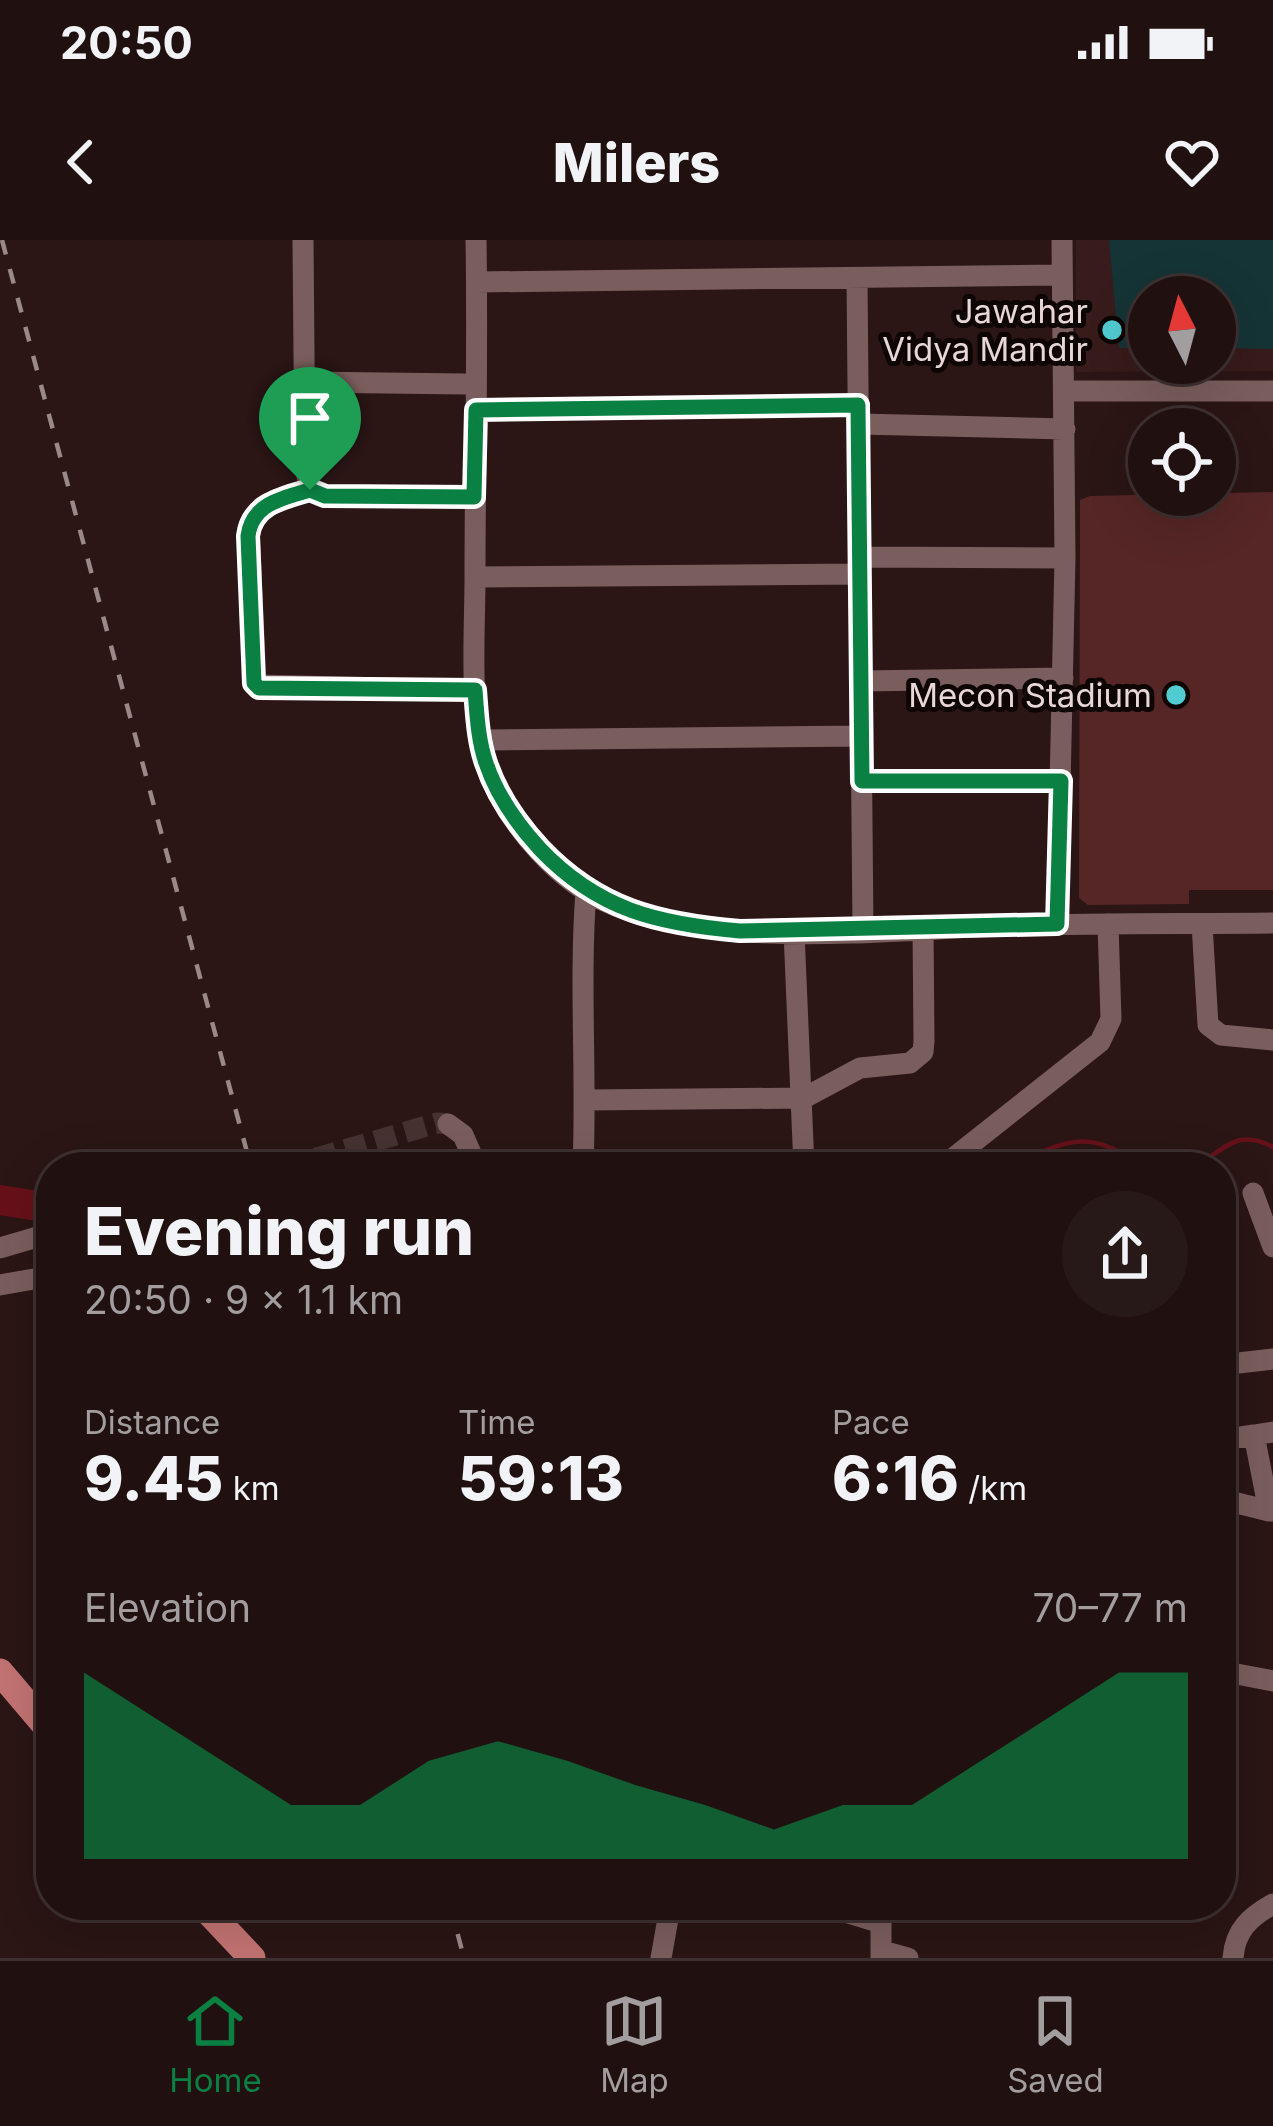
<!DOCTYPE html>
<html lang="en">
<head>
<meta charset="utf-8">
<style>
	:root { --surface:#201010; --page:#281919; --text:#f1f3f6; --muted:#a29d9f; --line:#3d3030; --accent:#0b8043 }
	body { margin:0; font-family:Inter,sans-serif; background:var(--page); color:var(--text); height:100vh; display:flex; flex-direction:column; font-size:45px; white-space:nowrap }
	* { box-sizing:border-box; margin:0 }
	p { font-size:39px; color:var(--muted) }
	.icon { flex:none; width:66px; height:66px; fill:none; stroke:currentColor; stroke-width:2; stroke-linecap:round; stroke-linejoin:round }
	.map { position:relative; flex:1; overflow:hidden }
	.sheet { position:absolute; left:36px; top:912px; width:1200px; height:768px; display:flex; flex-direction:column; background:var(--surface); border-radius:48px; box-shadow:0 12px 48px #0002,0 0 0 3px var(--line) }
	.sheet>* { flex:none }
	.needle { width:78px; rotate:354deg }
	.controls { position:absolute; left:1128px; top:36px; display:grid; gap:24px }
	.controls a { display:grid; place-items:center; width:108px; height:108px; border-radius:50%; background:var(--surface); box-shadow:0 12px 48px #0002,0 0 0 3px var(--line); font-size:60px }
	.pin { position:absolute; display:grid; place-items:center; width:102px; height:102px; color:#fff; margin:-123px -51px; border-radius:50% 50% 50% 0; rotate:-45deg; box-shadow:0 0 12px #0007 }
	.pin .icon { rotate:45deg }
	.round { display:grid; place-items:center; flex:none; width:126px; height:126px; border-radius:63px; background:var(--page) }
	.headline { display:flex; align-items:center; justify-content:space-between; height:204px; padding:0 48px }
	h1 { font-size:66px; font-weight:800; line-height:90px }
	.stats { display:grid; grid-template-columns:repeat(3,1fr); gap:18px; height:204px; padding:12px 48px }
	.stats div { display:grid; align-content:center }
	.stats b { font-size:60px; font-weight:800 }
	.stats small { font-size:33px; font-weight:400 }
	.stats p { font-size:33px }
	.chart { height:336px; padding:24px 48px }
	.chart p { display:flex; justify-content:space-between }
	.chart svg { width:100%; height:216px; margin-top:12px; fill:var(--accent); opacity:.7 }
	.status { display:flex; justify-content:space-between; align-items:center; height:84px; padding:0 60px; background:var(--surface); direction:ltr }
	.status svg { height:33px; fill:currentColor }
	header { display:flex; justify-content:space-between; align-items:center; height:156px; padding:0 48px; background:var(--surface); font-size:54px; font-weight:800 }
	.menu { display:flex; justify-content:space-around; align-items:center; height:168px; border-top:3px solid var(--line); background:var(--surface); font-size:33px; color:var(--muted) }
	.menu a { display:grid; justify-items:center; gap:6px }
	.menu .active { color:var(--accent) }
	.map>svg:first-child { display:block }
</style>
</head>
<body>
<div class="status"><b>20:50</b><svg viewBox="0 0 49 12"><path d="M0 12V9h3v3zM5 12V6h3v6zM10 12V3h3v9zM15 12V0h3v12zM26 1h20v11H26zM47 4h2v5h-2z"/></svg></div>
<header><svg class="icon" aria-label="back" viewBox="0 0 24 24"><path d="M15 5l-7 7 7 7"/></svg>Milers<svg class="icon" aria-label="heart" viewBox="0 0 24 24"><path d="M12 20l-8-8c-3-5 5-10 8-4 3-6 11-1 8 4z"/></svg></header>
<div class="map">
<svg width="1273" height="1718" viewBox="0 0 1273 1718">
	<rect width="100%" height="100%" fill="#2b1515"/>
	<!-- built -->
	<path fill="#381b1b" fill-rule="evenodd" d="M1076,0H1273V131L1076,132ZM1149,57H1215V123H1149Z"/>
	<!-- green -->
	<path fill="#562626" d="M1273,252V650H1189V664L1088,665L1079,658L1080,260L1090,256Z"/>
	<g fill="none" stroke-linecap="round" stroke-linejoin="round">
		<!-- stream -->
		<path stroke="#661119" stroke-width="4.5" d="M1011,927C1061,901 1092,886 1140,927
			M1195,927C1226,908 1238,888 1273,907"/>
		<!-- river -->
		<path stroke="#661119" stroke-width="30" d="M0,960L51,968"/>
	</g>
	<!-- building -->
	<path fill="#153436" d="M1109,0H1273V109L1215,108V57H1149V108H1119Z"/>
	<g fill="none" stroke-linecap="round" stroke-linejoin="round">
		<!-- minor-tunnel -->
		<path stroke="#473232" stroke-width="21" stroke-dasharray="21 10" stroke-linecap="butt" d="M286,927L437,883L448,884"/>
		<!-- minor -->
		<path stroke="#7a5e5d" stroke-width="21" d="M303,0L305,227L310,249L324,256L474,257
			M476,0C478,112 475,224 475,337C475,396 469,459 484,518C499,573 551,636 604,661C712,711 882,690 1000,686C1091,683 1182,684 1273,683
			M857,38L863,690
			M477,42L1062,35
			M305,142L465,144
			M1065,151H1273
			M476,169L858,165
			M859,184L1065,189
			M310,249L262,267L249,285L256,445L475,450
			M860,317L1065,318
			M475,337L860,334
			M861,441L1063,438
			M480,500L861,496
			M862,541H1061
			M1057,684L1065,318L1062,0
			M1202,684L1208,785L1221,795L1273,800
			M794,692L804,927
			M586,860L804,858L860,828L910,823L923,812L924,801L923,688
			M448,884L463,895L477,927
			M583,927C587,835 579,743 586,651
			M942,927L1100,802L1111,779L1108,684
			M1253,953L1273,1007
			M0,1008L51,993
			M1221,1008H1225
			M0,1045L51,1036
			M1221,1125L1273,1119
			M1273,1192L1254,1195L1269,1271H1273
			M1221,1200L1254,1195
			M1221,1259L1269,1271
			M1221,1431L1273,1441
			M832,1668L881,1683V1718
			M1027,1672L1029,1665
			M883,1711L908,1718
			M661,1718L669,1673L674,1667L832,1668V1665
			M1233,1718C1235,1690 1250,1677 1273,1664"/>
		<!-- major -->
		<path stroke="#c27372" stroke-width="27" d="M0,1432L51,1492
			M202,1665L252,1718"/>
		<!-- rail -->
		<path stroke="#9b8888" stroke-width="4.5" stroke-dasharray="15 15" stroke-linecap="butt" d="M2,0L251,927
			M450,1665L464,1718"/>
	</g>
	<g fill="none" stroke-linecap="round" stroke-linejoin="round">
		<!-- route casing -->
		<g stroke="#fff" stroke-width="24">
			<path id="route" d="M858,165L862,541H1061L1057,684L740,691C658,684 598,670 540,609C517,584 497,556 486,523C478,500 477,475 475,450L259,448L254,443L248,296C252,264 282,258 310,250L325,256L474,257L476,170Z"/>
		</g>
		<!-- route -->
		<use href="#route" stroke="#0b8043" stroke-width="15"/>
	</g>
	<!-- markers -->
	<g fill="#51ccd1" stroke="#0d0504" stroke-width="4.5">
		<circle cx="1112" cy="90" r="12"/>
		<circle cx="1176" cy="455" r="12"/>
	</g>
	<g text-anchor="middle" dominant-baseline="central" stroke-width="10" stroke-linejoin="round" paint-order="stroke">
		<!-- poi labels -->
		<g font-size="33" fill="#e7d7d6" stroke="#0d0504" text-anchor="end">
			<text x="1088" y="71">Jawahar<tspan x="1088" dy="38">Vidya Mandir</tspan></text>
			<text x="1152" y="455">Mecon Stadium</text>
		</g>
	</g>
</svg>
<div class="controls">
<a><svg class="needle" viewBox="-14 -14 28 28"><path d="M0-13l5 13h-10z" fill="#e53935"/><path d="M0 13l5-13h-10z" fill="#a29d9f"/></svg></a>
<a><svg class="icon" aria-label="locate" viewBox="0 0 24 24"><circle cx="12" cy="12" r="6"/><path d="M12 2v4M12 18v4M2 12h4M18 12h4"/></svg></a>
</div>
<div class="pin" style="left:310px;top:250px;background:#1e9e55"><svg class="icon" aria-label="arrive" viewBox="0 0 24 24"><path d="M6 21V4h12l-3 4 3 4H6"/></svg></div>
<section class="sheet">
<div class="headline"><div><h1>Evening run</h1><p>20:50 · 9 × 1.1 km</p></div><a class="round"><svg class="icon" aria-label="share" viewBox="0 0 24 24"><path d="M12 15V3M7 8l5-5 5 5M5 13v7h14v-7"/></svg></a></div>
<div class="stats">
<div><p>Distance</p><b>9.45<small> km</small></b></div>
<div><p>Time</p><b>59:13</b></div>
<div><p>Pace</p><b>6:16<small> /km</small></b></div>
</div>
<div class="chart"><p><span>Elevation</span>70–77 m</p>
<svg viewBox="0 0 160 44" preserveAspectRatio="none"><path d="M0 44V6L10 15L20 24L30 33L40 33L50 24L60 20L70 24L80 29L90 33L100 38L110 33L120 33L130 24L140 15L150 6L160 6V44z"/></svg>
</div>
</section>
</div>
<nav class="menu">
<a class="active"><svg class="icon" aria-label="home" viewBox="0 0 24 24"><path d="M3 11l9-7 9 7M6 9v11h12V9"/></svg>Home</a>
<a><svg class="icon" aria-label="map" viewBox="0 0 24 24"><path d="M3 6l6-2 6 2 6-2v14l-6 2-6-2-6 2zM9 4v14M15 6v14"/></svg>Map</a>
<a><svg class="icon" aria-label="saved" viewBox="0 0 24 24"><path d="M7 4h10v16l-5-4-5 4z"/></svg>Saved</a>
</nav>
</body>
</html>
